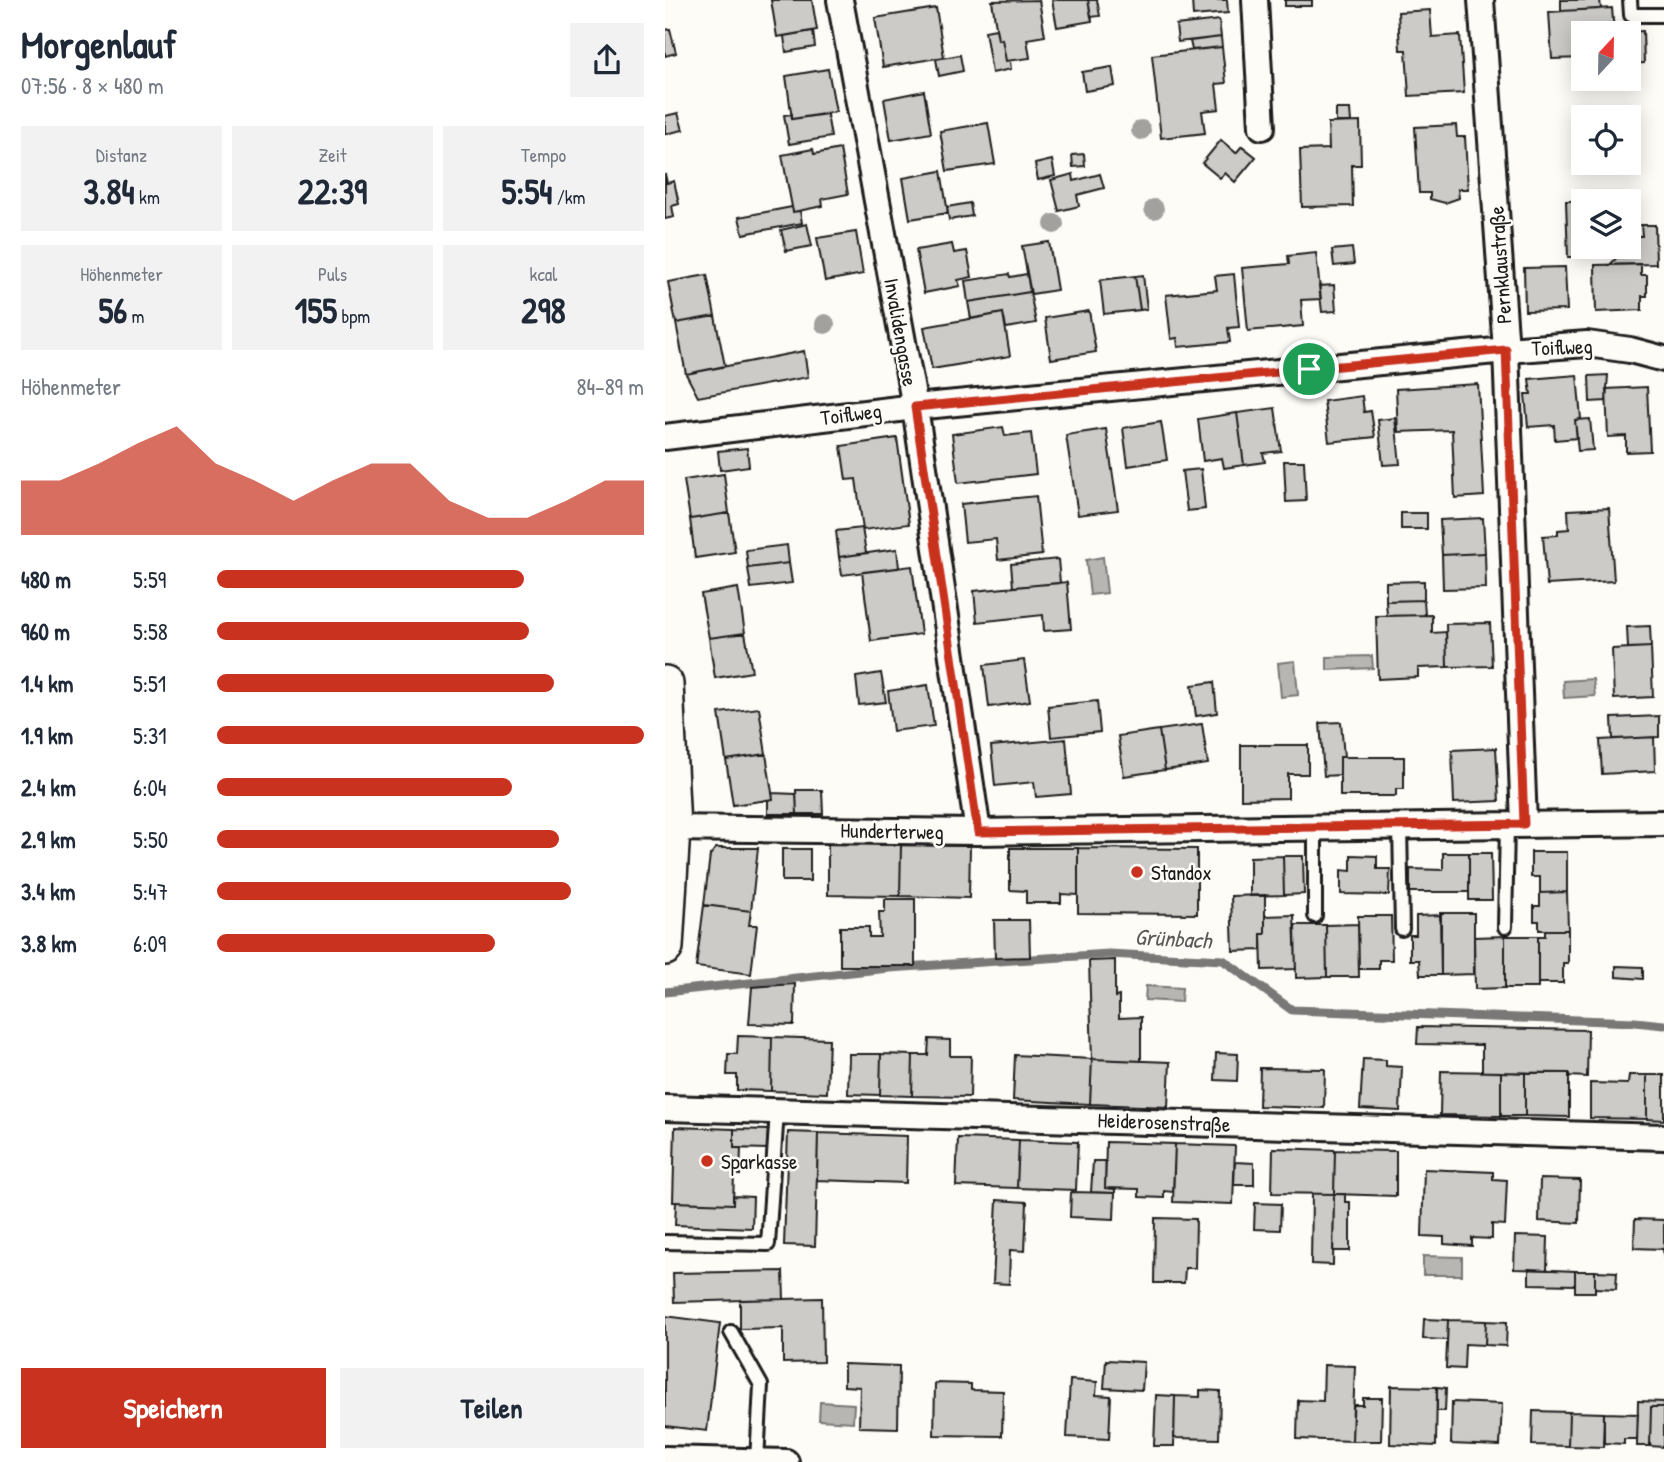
<!DOCTYPE html>
<html lang="de">
<head>
<meta charset="utf-8">
<style>
	:root { --surface:#fff; --page:#f2f2f3; --text:#1f2937; --muted:#747a83; --accent:#c8321e }
	body { margin:0; font-family:"Patrick Hand",sans-serif; background:var(--page); color:var(--text); height:100vh; display:flex; flex-direction:column; font-size:26px; white-space:nowrap }
	* { box-sizing:border-box; margin:0 }
	p { font-size:23px; color:var(--muted) }
	.icon { flex:none; width:38px; height:38px; fill:none; stroke:currentColor; stroke-width:2; stroke-linecap:round; stroke-linejoin:round }
	.map { position:relative; flex:1; overflow:hidden }
	.panel { display:flex; flex-direction:column; background:var(--surface); width:665px }
	.panel>* { flex:none }
	.needle { width:46px; rotate:22deg }
	.fabs { position:absolute; left:906px; top:21px; display:grid; gap:14px }
	.fabs a { display:grid; place-items:center; width:70px; height:70px; border-radius:0px; background:var(--surface); box-shadow:0 4px 18px #0003; font-size:35px }
	.pin { position:absolute; display:grid; place-items:center; width:60px; height:60px; color:#fff; margin:-30px; border:4px solid #fff; border-radius:50%; box-shadow:0 2px 7px #0007 }
	.round { display:grid; place-items:center; flex:none; width:74px; height:74px; border-radius:0px; background:var(--page) }
	.headline { display:flex; align-items:center; justify-content:space-between; height:119px; padding:0 21px }
	h1 { font-size:38px; font-weight:800; line-height:52px }
	.stats { display:grid; grid-template-columns:repeat(3,1fr); gap:10px; height:119px; padding:7px 21px }
	.stats div { display:grid; align-content:center; border-radius:0px; background:var(--page); text-align:center }
	.stats b { font-size:35px; font-weight:800 }
	.stats small { font-size:19px; font-weight:400 }
	.stats p { font-size:19px }
	.chart { height:196px; padding:14px 21px }
	.chart p { display:flex; justify-content:space-between }
	.chart svg { width:100%; height:126px; margin-top:7px; fill:var(--accent); opacity:.7 }
	.cta { display:flex; gap:14px; margin-top:auto; padding:14px 21px }
	.cta a { flex:1; height:80px; border-radius:0px; background:var(--accent); color:#fff; font-size:28px; font-weight:800; line-height:80px; text-align:center }
	.cta a+a { background:var(--page); color:var(--text) }
	ul { padding:0 21px; list-style:none; font-size:23px }
	li { display:grid; grid-template-columns:112px 84px 1fr; align-items:center; height:52px }
	li i { height:18px; border-radius:9px; background:var(--accent) }
	main { display:flex; flex:1; min-height:0 }
	.map>svg:first-child { display:block }
</style>
</head>
<body>
<main>
<section class="panel">
<div class="headline"><div><h1>Morgenlauf</h1><p>07:56 · 8 × 480 m</p></div><a class="round"><svg class="icon" aria-label="share" viewBox="0 0 24 24"><path d="M12 15V3M7 8l5-5 5 5M5 13v7h14v-7"/></svg></a></div>
<div class="stats">
<div><p>Distanz</p><b>3.84<small> km</small></b></div>
<div><p>Zeit</p><b>22:39</b></div>
<div><p>Tempo</p><b>5:54<small> /km</small></b></div>
</div>
<div class="stats">
<div><p>Höhenmeter</p><b>56<small> m</small></b></div>
<div><p>Puls</p><b>155<small> bpm</small></b></div>
<div><p>kcal</p><b>298</b></div>
</div>
<div class="chart"><p><span>Höhenmeter</span>84–89 m</p>
<svg viewBox="0 0 160 44" preserveAspectRatio="none"><path d="M0 44V25L10 25L20 19L30 12L40 6L50 19L60 25L70 32L80 25L90 19L100 19L110 32L120 38L130 38L140 32L150 25L160 25V44z"/></svg>
</div>
<ul>
<li><b>480 m</b>5:59<i style="width:72%"></i></li>
<li><b>960 m</b>5:58<i style="width:73%"></i></li>
<li><b>1.4 km</b>5:51<i style="width:79%"></i></li>
<li><b>1.9 km</b>5:31<i style="width:100%"></i></li>
<li><b>2.4 km</b>6:04<i style="width:69%"></i></li>
<li><b>2.9 km</b>5:50<i style="width:80%"></i></li>
<li><b>3.4 km</b>5:47<i style="width:83%"></i></li>
<li><b>3.8 km</b>6:09<i style="width:65%"></i></li>
</ul>
<div class="cta"><a>Speichern</a><a>Teilen</a></div>
</section>
<div class="map">
<svg width="999" height="1462" viewBox="0 0 999 1462">
	<rect width="100%" height="100%" fill="#fdfcf7"/>
	<filter id="ink" filterUnits="userSpaceOnUse"><feTurbulence type="fractalNoise" baseFrequency=".0143" numOctaves="2"/><feDisplacementMap in="SourceGraphic" scale="14" xChannelSelector="R" yChannelSelector="G"/><feConvolveMatrix kernelMatrix="1 2 1 2 8 2 1 2 1" color-interpolation-filters="sRGB"/></filter>
	<g filter="url(#ink)">
		<!-- water -->
		<path fill="#b7b6b2" stroke="#797876" stroke-width="2" d="M438,557L442,593L425,595L421,560Z
			M707,656L708,668L662,670V657Z
			M630,661L633,695L616,697L613,663Z
			M928,679L930,696L899,698L898,681Z
			M481,986L517,988L516,1002L480,1000Z
			M758,1256L797,1257V1275H758Z
			M155,1402L189,1404L188,1422L154,1420Z"/>
		<g fill="none" stroke-linecap="round" stroke-linejoin="round">
			<!-- stream -->
			<path stroke="#797876" stroke-width="9" d="M0,992L224,968L444,954L558,960L627,1010L970,1022L999,1025"/>
		</g>
		<!-- building -->
		<path fill="#cccbc8" stroke="#1c1c1c" stroke-width="2" d="M106,0H147L152,30L112,37Z
			M374,0L380,36L362,39L365,58L341,61L337,39L333,40L327,1Z
			M387,0H423L427,21L392,27Z
			M423,0H432L435,16L426,17Z
			M527,0H562L563,13L528,16Z
			M620,0H647V6H620Z
			M896,0H935L936,9L896,11Z
			M271,8L279,57L218,67L210,18Z
			M947,8L949,33H919V58L887,59L884,12Z
			M765,10L767,37L795,35L799,93L744,96L741,50H735L733,12Z
			M554,20L556,37L513,42L511,25Z
			M5,29L11,53L0,56V30Z
			M331,29L333,40L337,39L341,61H345L346,69L327,73L320,31Z
			M148,31L150,47L121,52L119,36Z
			M978,31L979,63L964,64V33L959,32Z
			M556,37L557,47L527,50L525,41Z
			M557,47L561,83L551,84L554,109L537,111L540,133L496,138L487,55Z
			M295,55L298,71L274,76L271,59Z
			M447,67L450,86L420,91L417,72Z
			M163,69L171,112L127,119L121,76Z
			M259,91L266,133L226,140L219,99Z
			M671,109H685L686,122H671Z
			M13,113L18,130L0,134V116Z
			M127,114V119L162,114L166,137L124,144L119,115Z
			M695,122L696,165H687L688,206L637,207L635,150L664,149L663,123Z
			M323,123L330,164L282,171L275,131Z
			M791,125L792,137H800L803,189H793L794,198L780,203L765,199V193H754L750,127Z
			M556,140L571,153L577,146L591,157L570,182L560,173L555,178L537,163Z
			M148,149L149,154L175,149L183,194L157,199L158,206L128,212L117,155Z
			M419,154L420,166L408,167L407,155Z
			M387,160L390,176L373,180L370,164Z
			M276,171L283,213L245,219L238,178Z
			M0,174L2,183L9,181L14,204L7,206L9,217L0,219Z
			M408,174L409,181L435,174L439,188L412,195L414,206L394,211L386,180Z
			M901,201H919L920,257H903Z
			M305,203L307,216L284,220L282,207Z
			M127,207L128,212L135,211L137,223L78,234L74,217Z
			M142,224L147,246L121,251L116,230Z
			M976,225H990L991,264L945,265L961,247H964V243L970,236H977Z
			M191,232L198,274L160,281L152,238Z
			M384,242L392,290L366,294L357,246Z
			M287,244L289,253L302,251L307,277L293,280L295,286L259,293L251,250Z
			M687,248L689,264L669,266L667,250Z
			M651,253L656,299L636,300L638,326L583,331L577,268L624,264L623,256Z
			M976,264V275H982V296H977V310L931,312L930,265Z
			M900,267L902,310L860,311L859,268Z
			M344,274L345,277L362,274L365,292L303,302L300,281Z
			M569,274L574,327L563,328L565,342L513,347L512,338L506,339L501,295L552,290L550,276Z
			M42,275L50,316L11,323L3,282Z
			M478,275L482,309L475,310L470,276Z
			M470,276L475,310L439,314L435,280Z
			M669,285L671,311L657,312L654,286Z
			M365,292L371,323L341,328L338,313L306,319L303,302Z
			M424,311L431,352L386,359L380,318Z
			M338,313L345,356L267,369L259,327Z
			M50,316L60,366L21,374L11,323Z
			M139,351L143,377L33,397L21,374Z
			M912,375L916,419L910,420L912,438L890,440L889,425L863,427L860,394H866L864,379Z
			M943,375L941,401L925,402L924,376Z
			M813,384L819,496L790,498L787,430L733,432L731,389Z
			M982,387L985,451L961,452V436L943,437L941,389Z
			M697,396L699,412L706,411L710,437L664,442L659,401Z
			M610,408L616,451L598,453L600,462L579,465L572,413Z
			M572,413L579,465L559,468L557,458L538,461L533,419Z
			M730,418L735,464L718,465L713,420Z
			M925,419L928,450L913,451L910,420Z
			M496,422L502,460L463,466L458,428Z
			M338,427L340,436L366,433L371,474L293,483L287,434Z
			M441,429L453,510L413,515L401,435Z
			M232,438L244,524L198,530L191,479L181,480L176,446Z
			M82,448L84,466L55,470L53,451Z
			M619,461H639L641,501L621,502Z
			M536,469L540,509L522,511L517,471Z
			M59,474L64,513L25,519L19,480Z
			M371,496L377,555L333,560L331,539L300,542L296,504Z
			M944,508L949,581L882,585L878,536L893,535V530L904,529L903,510Z
			M64,513L70,552L30,558L25,519Z
			M736,513H762V529H736Z
			M818,518L820,553L777,555L775,520Z
			M197,528L201,553L174,557L171,531Z
			M122,545L124,563L83,568L81,550Z
			M232,549L234,568L177,575L174,557Z
			M820,553L821,588L778,589L777,555Z
			M393,559L395,583L348,587L346,564Z
			M124,563L127,583L86,588L83,568Z
			M247,566L256,634L206,641L197,572Z
			M759,581V600L721,601V582Z
			M402,582L406,629L379,631L378,615L312,622L309,591Z
			M73,588L80,633L44,638L36,594Z
			M759,600L760,615L722,616L721,601Z
			M767,615V633L781,632L782,667L753,668V677L713,679L711,616Z
			M825,623L827,666L782,667L781,624Z
			M985,626L986,647L963,648L962,627Z
			M80,633L87,672L50,678L44,638Z
			M986,647L988,697L949,699L947,649Z
			M359,660L365,701L324,707L319,665Z
			M216,673L221,702L194,705L191,677Z
			M549,682L552,713L531,716L527,685Z
			M263,685L269,726L228,731L223,691Z
			M432,701L435,732L386,737L383,706Z
			M94,708L101,754L61,760L54,713Z
			M994,716V737L948,739L947,718Z
			M676,722L679,757H675V775L659,776L655,723Z
			M537,724L543,764L500,770L494,730Z
			M494,730L500,770L459,776L453,736Z
			M989,737L990,771L937,774L935,740Z
			M401,739L406,794L371,797L369,782L330,786L326,746Z
			M576,745H643V774H623V798L576,799Z
			M831,748L834,801L789,803L787,750Z
			M101,754L108,799L68,805L61,760Z
			M675,757H739V789H731V796H675Z
			M131,790H157L158,814H132Z
			M107,793L131,794L132,814H103V800L108,799Z
			M163,843L236,845L235,896L163,895Z
			M236,845L305,846L304,898L235,896Z
			M51,848H93L86,911L39,905L45,855Z
			M345,848H413V895L396,894V903H361V891L345,890Z
			M413,848L532,849V914L413,913Z
			M117,849H145V881H117Z
			M866,852H902V892L875,893V877H866Z
			M778,853H804V892H745V869L778,870Z
			M804,853H826L827,900H804Z
			M686,855L712,856V869H725L724,895L676,894V870L686,871Z
			M618,856L619,895L585,896V857Z
			M618,856H638L639,894L619,895Z
			M902,892L903,930H874V921H869V906H875V893Z
			M600,895V934H596V950L568,951L566,896Z
			M220,899H250V966H175V927H204V937H215L214,912H220Z
			M39,905L86,911L84,925H92L86,974L31,967Z
			M775,913H809V974L776,975Z
			M629,915L631,969L597,970L596,934H600V916Z
			M776,915V975H755L754,960H745V935H751V916Z
			M693,916H726L727,960H714V969H694Z
			M329,920H364L365,957L330,958Z
			M693,924L694,977H662L661,925Z
			M630,925H661L662,977L631,978Z
			M880,930H903V963H898V983H873V936H880Z
			M840,936H873V988H840Z
			M840,936V988L810,989L809,937Z
			M450,960V997L454,996V1018L476,1017V1061L427,1059L424,961Z
			M951,966L978,967V979L951,977Z
			M130,984L129,1025L84,1024L87,987Z
			M753,1027L923,1030L922,1077L904,1076V1073L817,1072V1045L752,1044Z
			M73,1036L107,1037L106,1091L72,1090V1075H62L63,1054H72Z
			M107,1037L164,1039L162,1093L106,1091Z
			M264,1039L285,1040V1056H306L305,1097L247,1096L248,1055H263Z
			M551,1053L573,1054L572,1081L550,1080Z
			M184,1054H216L215,1095L183,1094Z
			M216,1054L248,1055L247,1096L215,1095Z
			M350,1055L427,1059L425,1104L348,1100Z
			M427,1059L505,1062L503,1107L425,1104Z
			M698,1059L721,1060V1066L737,1067L735,1111L695,1109Z
			M595,1068L660,1069L659,1108L594,1106Z
			M776,1071L836,1072V1116L775,1115Z
			M836,1072L860,1073V1116H836Z
			M860,1073H904V1117L860,1116Z
			M964,1075H982V1119L925,1118V1083L963,1084Z
			M982,1075H999V1120L982,1119Z
			M10,1127L69,1129V1148H76L75,1175L69,1174L68,1204L8,1202Z
			M69,1129L103,1130L102,1149L69,1148Z
			M123,1132L153,1133L150,1246L119,1245Z
			M153,1133L242,1136L241,1183L152,1180Z
			M293,1138L354,1140L352,1188L291,1186Z
			M354,1140L413,1142L411,1190L352,1188Z
			M441,1142L510,1144L508,1192L499,1191V1198L474,1197V1189L440,1188Z
			M510,1144L570,1146L568,1204L508,1202Z
			M608,1148L670,1150L669,1194L607,1193Z
			M670,1150L731,1151V1196L669,1194Z
			M428,1161H441L440,1188L450,1189V1193L426,1192Z
			M570,1162L589,1163V1185H569Z
			M759,1169L828,1172V1179L842,1180L840,1225L827,1224V1239L807,1238V1246L779,1244V1237L757,1236Z
			M875,1179L915,1180L914,1223L874,1221Z
			M406,1192L450,1193L449,1219L405,1217Z
			M647,1194H669L668,1265L646,1264Z
			M669,1194H680V1202H685V1251H668Z
			M68,1196L88,1197L87,1228L10,1225L11,1202L68,1204Z
			M332,1200L362,1202L360,1251L345,1250L344,1284L328,1283Z
			M590,1203L616,1204L615,1230L589,1229Z
			M490,1218L531,1219L530,1268H520L519,1283H489Z
			M970,1219L999,1220V1259L998,1249L969,1248Z
			M850,1236L883,1237L882,1270L849,1269Z
			M864,1269L910,1271V1285L864,1284Z
			M118,1271L119,1299L9,1302L8,1273Z
			M910,1271H930V1292H910Z
			M930,1271L952,1272L951,1289L930,1288Z
			M157,1298L158,1362L118,1363V1328L75,1329V1300Z
			M0,1316L55,1323L42,1431L0,1426Z
			M759,1319L783,1320L782,1340L758,1339Z
			M783,1320L821,1321L820,1345L800,1344L799,1369L781,1368Z
			M821,1321L842,1322L841,1346L820,1345Z
			M441,1360L479,1362L477,1390L439,1388Z
			M179,1364L234,1366L233,1428L194,1427L195,1387L179,1386Z
			M659,1365L690,1366L687,1441L632,1439L633,1400L658,1401Z
			M405,1380L432,1382L431,1395L446,1396L444,1439L402,1437Z
			M270,1383L306,1384V1390L338,1391L337,1436L269,1435Z
			M726,1386L772,1387L771,1446L725,1444Z
			M772,1387L781,1388L780,1411H772Z
			M535,1390L555,1391L554,1439L509,1438L510,1396L535,1397Z
			M491,1395L510,1396L509,1446H489Z
			M698,1398H717L716,1441H687L688,1405H698Z
			M973,1401L999,1402V1407H986L985,1446H972Z
			M787,1402L837,1404L835,1446L786,1444Z
			M986,1407H999V1447L985,1446Z
			M868,1411L904,1412L903,1446L867,1445Z
			M904,1412L939,1413L938,1447L903,1446Z
			M939,1413L973,1414L972,1439H959V1444L939,1443Z"/>
		<g fill="none" stroke-linecap="round" stroke-linejoin="round">
			<!-- service casing -->
			<g stroke="#1c1c1c" stroke-width="18">
				<path id="service" d="M965,0L966,15H999
					M735,826L737,929
					M650,828V916
					M840,927L842,824
					M0,1242L103,1244L112,1111
					M66,1332L96,1385L92,1461"/>
			</g>
			<!-- minor casing -->
			<g stroke="#1c1c1c" stroke-width="30">
				<path id="minor" d="M175,0L250,407L313,832
					M590,0L597,127
					M816,0L841,350L859,824
					M0,437L250,407L841,350L922,344L965,350L999,359
					M0,828L313,832L999,823
					M0,1108L999,1137
					M0,1459L121,1462"/>
			</g>
			<!-- secondary casing -->
			<g stroke="#1c1c1c" stroke-width="40">
				<path id="secondary" d="M0,684L7,828L0,947"/>
			</g>
			<!-- service -->
			<use href="#service" stroke="#fdfcf7" stroke-width="12"/>
			<!-- minor -->
			<use href="#minor" stroke="#fdfcf7" stroke-width="24"/>
			<!-- secondary -->
			<use href="#secondary" stroke="#fdfcf7" stroke-width="35"/>
		</g>
		<!-- trees -->
		<g fill="#a2a19e">
			<circle cx="476" cy="130" r="10"/>
			<circle cx="489" cy="209" r="10"/>
			<circle cx="389" cy="224" r="10"/>
			<circle cx="160" cy="324" r="10"/>
		</g>
	</g>
	<g fill="none" stroke-linecap="round" stroke-linejoin="round" filter="url(#ink)">
		<!-- route casing -->
		<g stroke="#fff" stroke-width="14">
			<path id="route" d="M841,350L859,824L313,832L250,407Z"/>
		</g>
		<!-- route -->
		<use href="#route" stroke="#c8321e" stroke-width="9"/>
	</g>
	<!-- markers -->
	<g fill="#c8321e" stroke="#fdfcf7" stroke-width="2.5">
		<circle cx="472" cy="872" r="7"/>
		<circle cx="42" cy="1161" r="7"/>
	</g>
	<g text-anchor="middle" dominant-baseline="central" stroke-width="5" stroke-linejoin="round" paint-order="stroke">
		<!-- street labels -->
		<g font-size="21" fill="#1c1c1c" stroke="#fdfcf7">
			<text transform="translate(835 265) rotate(-94)">Pernklaustraße</text>
			<text transform="translate(236 332) rotate(80)">Invalidengasse</text>
			<text transform="translate(897 347) rotate(-2)">Toiflweg</text>
			<text transform="translate(186 414) rotate(-7)">Toiflweg</text>
			<text transform="translate(227 831) rotate(1)">Hunderterweg</text>
			<text transform="translate(499 1122) rotate(2)">Heiderosenstraße</text>
		</g>
		<!-- poi labels -->
		<g font-size="21" fill="#1c1c1c" stroke="#fdfcf7" text-anchor="start">
			<text x="486" y="872">Standox</text>
			<text x="56" y="1161">Sparkasse</text>
		</g>
		<!-- water labels -->
		<g font-size="23" font-style="italic" fill="#5a5a58" stroke="#fdfcf7">
			<text transform="translate(508 938) rotate(3)">Grünbach</text>
		</g>
	</g>
</svg>
<div class="fabs">
<a><svg class="needle" viewBox="-14 -14 28 28"><path d="M0-13l5 13h-10z" fill="#e53935"/><path d="M0 13l5-13h-10z" fill="#747a83"/></svg></a>
<a><svg class="icon" aria-label="locate" viewBox="0 0 24 24"><circle cx="12" cy="12" r="6"/><path d="M12 2v4M12 18v4M2 12h4M18 12h4"/></svg></a>
<a><svg class="icon" aria-label="layers" viewBox="0 0 24 24"><path d="M12 4l9 5-9 5-9-5zM3 14l9 5 9-5"/></svg></a>
</div>
<div class="pin" style="left:644px;top:369px;background:#1e9e55"><svg class="icon" aria-label="arrive" viewBox="0 0 24 24"><path d="M6 21V4h12l-3 4 3 4H6"/></svg></div>
</div>
</main>
</body>
</html>
